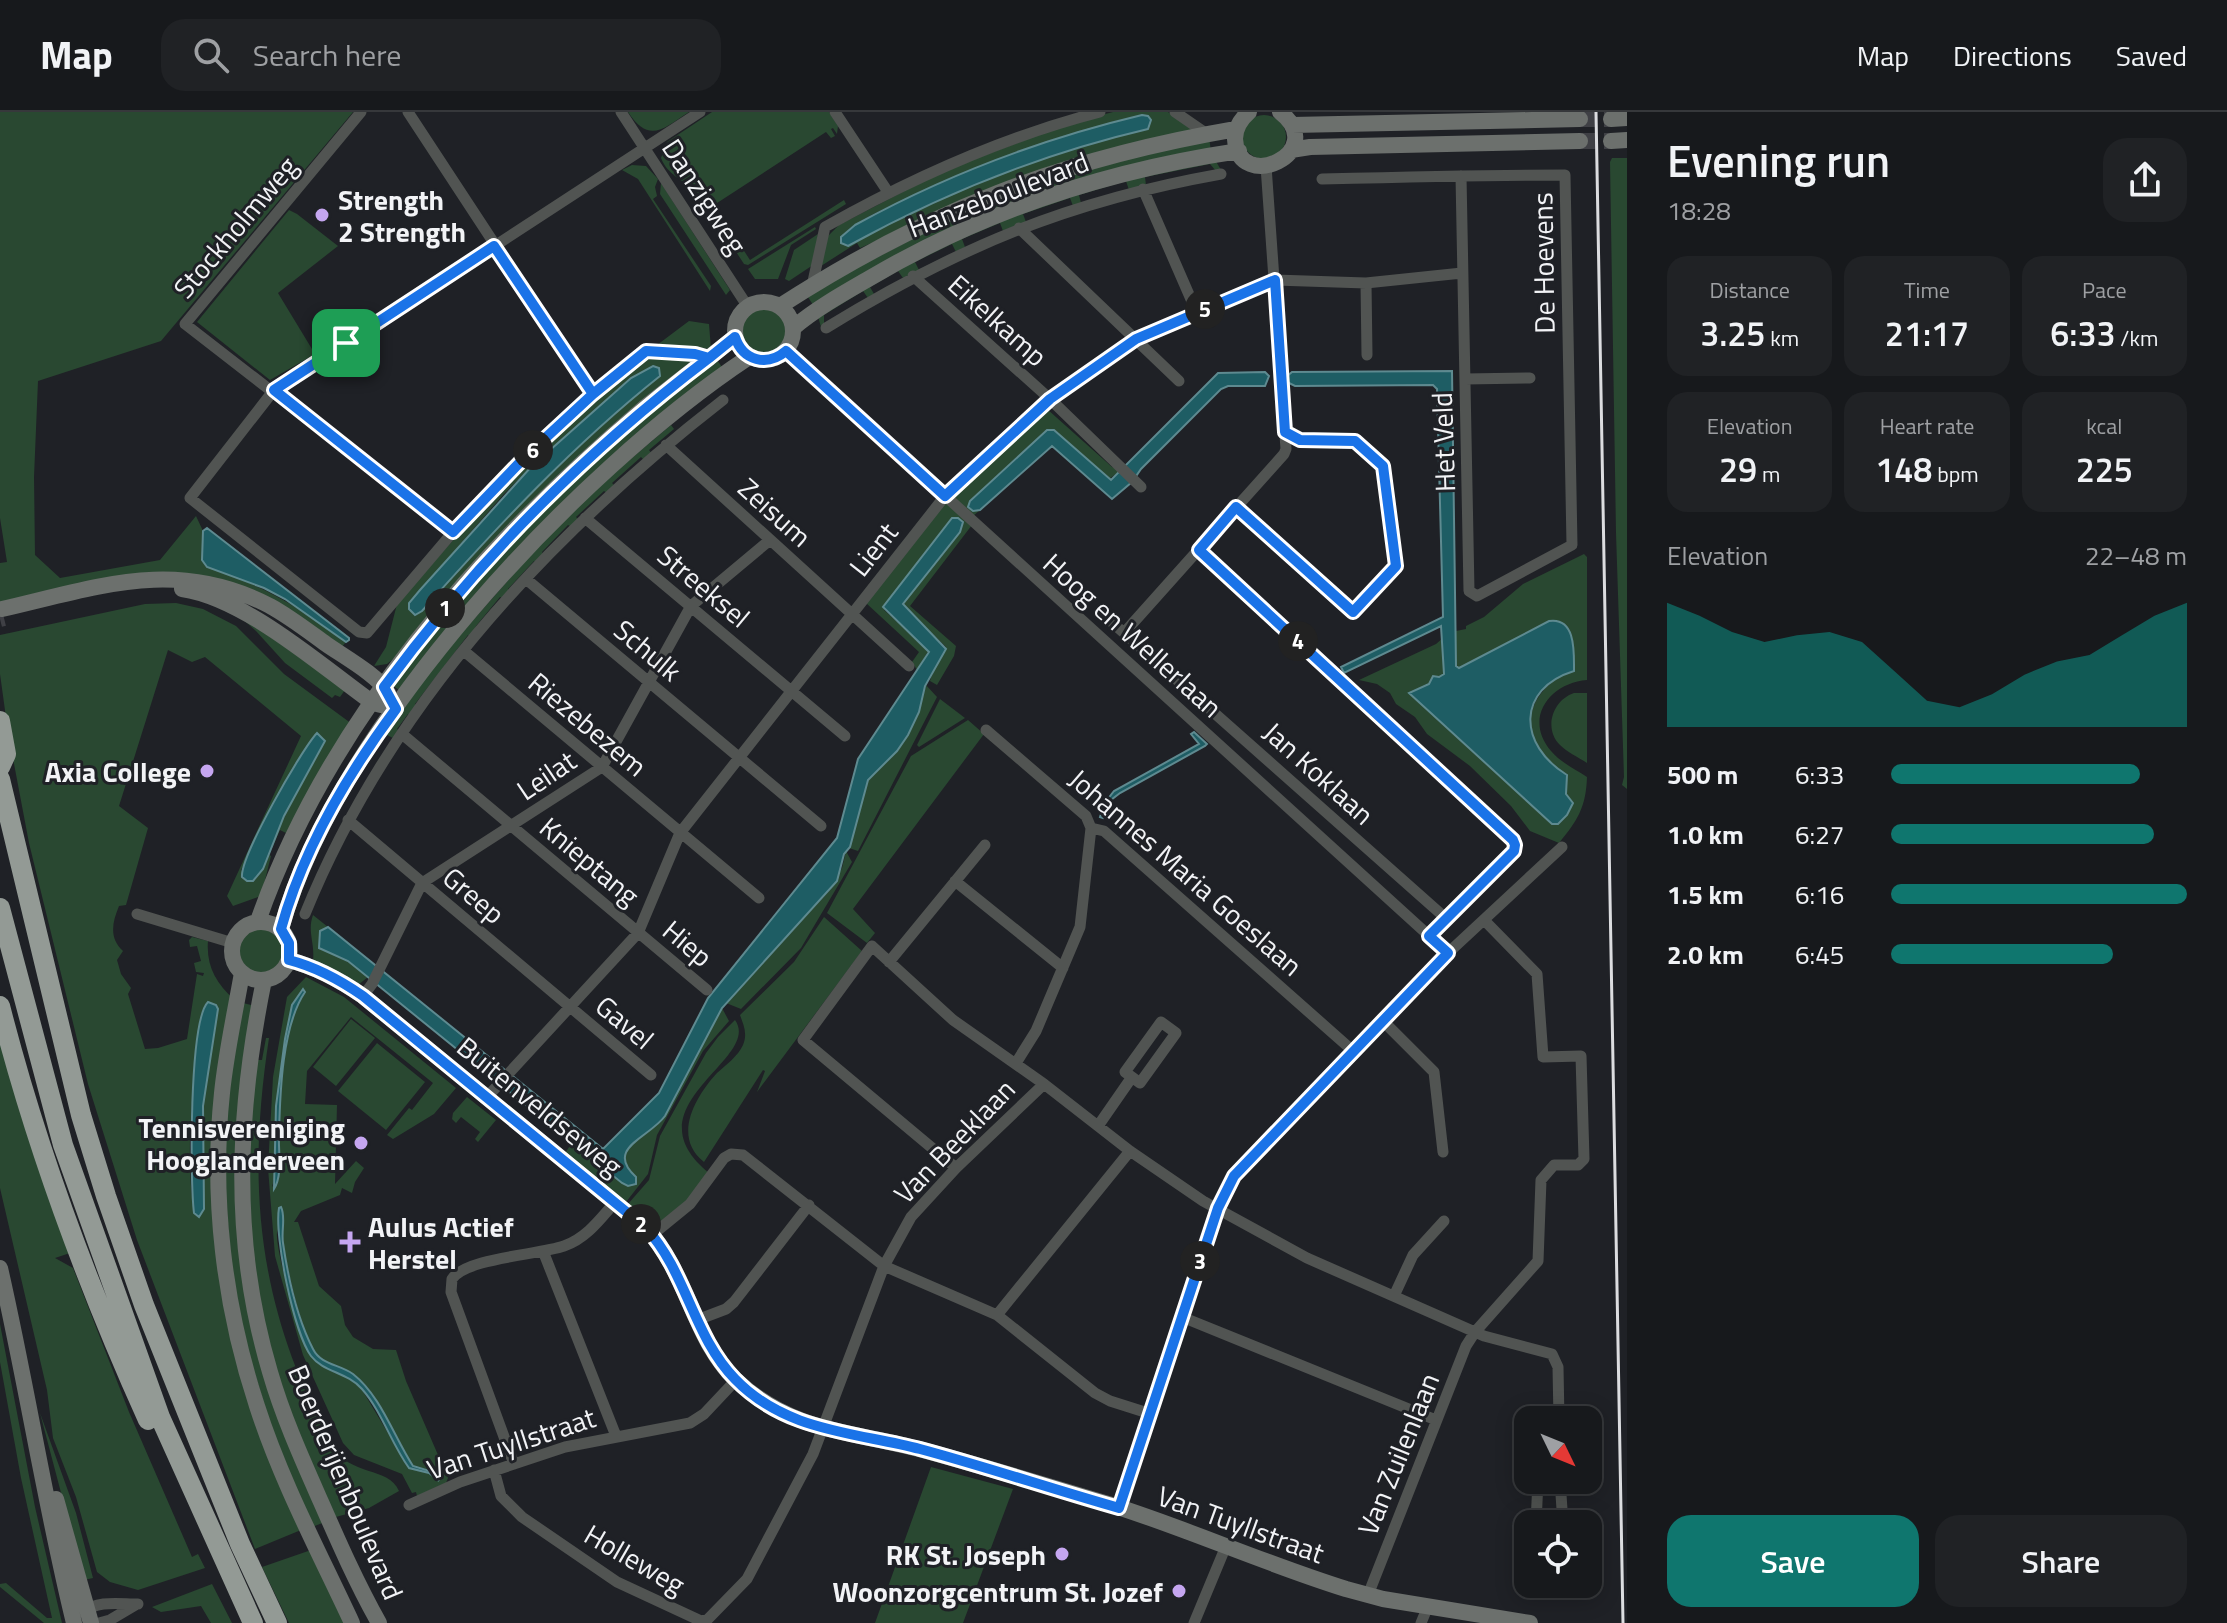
<!DOCTYPE html>
<html lang="en">
<head>
<meta charset="utf-8">
<style>
	:root { --surface:#17191c; --page:#202225; --text:#f1f3f6; --muted:#9ea0a3; --line:#36383b; --accent:#0f766e }
	body { margin:0; font-family:"Titillium Web",sans-serif; background:var(--page); color:var(--text); height:100vh; display:flex; flex-direction:column; font-size:30px; white-space:nowrap }
	* { box-sizing:border-box; margin:0 }
	p { font-size:26px; color:var(--muted) }
	.icon { flex:none; width:44px; height:44px; fill:none; stroke:currentColor; stroke-width:2; stroke-linecap:round; stroke-linejoin:round }
	.map { position:relative; flex:1; overflow:hidden }
	.details { display:flex; flex-direction:column; background:var(--surface); width:600px }
	.details>* { flex:none }
	.needle { width:52px; rotate:133deg }
	.fabs { position:absolute; left:1514px; top:1294px; display:grid; gap:16px }
	.fabs a { display:grid; place-items:center; width:88px; height:88px; border-radius:16px; background:var(--surface); box-shadow:0 4px 20px #0003,0 0 0 2px var(--line); font-size:40px }
	.pin { position:absolute; display:grid; place-items:center; width:68px; height:68px; color:#fff; margin:-34px; border-radius:16px; box-shadow:0 4px 12px #0006 }
	.km { position:absolute; width:40px; height:40px; margin:-20px; border-radius:50%; background:#222; color:#fff; font-size:22px; line-height:40px; text-align:center }
	.round { display:grid; place-items:center; flex:none; width:84px; height:84px; border-radius:24px; background:var(--page) }
	.summary { display:flex; align-items:center; justify-content:space-between; height:136px; padding:0 40px }
	h1 { font-size:44px; font-weight:600; line-height:60px }
	.figures { display:grid; grid-template-columns:repeat(3,1fr); gap:12px; height:136px; padding:8px 40px }
	.figures div { display:grid; align-content:center; border-radius:20px; background:var(--page); text-align:center }
	.figures b { font-size:34px; font-weight:600 }
	.figures small { font-size:22px; font-weight:400 }
	.figures p { font-size:22px }
	.chart { height:224px; padding:16px 40px }
	.chart p { display:flex; justify-content:space-between }
	.chart svg { width:100%; height:144px; margin-top:8px; fill:var(--accent); opacity:.7 }
	.cta { display:flex; gap:16px; margin-top:auto; padding:16px 40px }
	.cta a { flex:1; height:92px; border-radius:24px; background:var(--accent); color:#fff; font-size:32px; font-weight:600; line-height:92px; text-align:center }
	.cta a+a { background:var(--page); color:var(--text) }
	ul { padding:0 40px; list-style:none; font-size:26px }
	li { display:grid; grid-template-columns:128px 96px 1fr; align-items:center; height:60px }
	li i { height:20px; border-radius:10px; background:var(--accent) }
	header { display:flex; align-items:center; gap:48px; box-sizing:border-box; height:112px; padding:0 40px; background:var(--surface); border-bottom:2px solid var(--line) }
	header strong { font-size:38px }
	nav { display:flex; gap:44px; margin-inline-start:auto; font-size:28px }
	.search { width:560px; height:72px; background:var(--page); display:flex; align-items:center; gap:20px; box-sizing:border-box; padding:0 28px; border-radius:24px; color:var(--muted); font-size:30px }
	main { display:flex; flex:1; min-height:0 }
	.map>svg:first-child { display:block }
</style>
</head>
<body>
<header>
<strong>Map</strong>
<div class="search"><svg class="icon" aria-label="search" viewBox="0 0 24 24"><circle cx="10" cy="10" r="6"/><path d="M15 15l6 6"/></svg>Search here</div>
<nav><a>Map</a><a>Directions</a><a>Saved</a></nav>
</header>
<main>
<div class="map">
<svg width="1627" height="1511" viewBox="0 0 1627 1511">
	<rect width="100%" height="100%" fill="#1f2126"/>
	<!-- green -->
	<path fill="#294831" fill-rule="evenodd" d="M0,0H353L161,229L38,269L34,365L35,443L60,466L160,448L196,404L203,419L202,448L207,455C264,474 298,494 346,530L341,536L199,466L0,491V451L7,450L0,406Z
		M628,0H689C663,17 649,32 628,0Z
		M712,0H829L838,14L837,22L833,16L831,17L835,24L831,26L826,20L714,93L750,148L844,88L846,92L748,153L744,152L697,80L693,81C683,66 668,64 661,46L667,30Z
		M1113,0H1168L1193,18L913,113L860,136L857,131L821,154L828,124L839,113L947,57L1071,11ZM1142,3L1147,17C1042,42 943,81 848,134L841,125C855,109 880,99 899,90C977,51 1058,23 1142,3Z
		M1242 25a22 22 0 1 1 44 0a22 22 0 1 1-44 0Z
		M1209,24L1211,40L1061,77L815,196L806,182L998,83Z
		M1214,46L1221,58L1216,59L1210,52L1145,65L1146,73L1129,78L1126,69L1079,83L1081,91L1073,94L1070,86L1023,102L1026,110L1003,119L1000,111L962,127L965,135L956,140L952,132L915,150L919,158L903,166L898,159L870,175L874,182L868,186L863,179L824,203V213L821,215L817,201C940,124 1070,72 1214,46Z
		M1612,46H1627V677L1622,673L1624,665L1616,421L1610,50Z
		M632,53L646,54L658,67L655,75L657,84L653,87L711,174L710,179L638,67L622,58Z
		M661,71L730,178L726,183L660,82Z
		M289,98L297,102L338,134L278,181L315,242L270,268L197,210Z
		M815,115L816,117L791,133L778,167H755L748,157Z
		M818,122L813,153L789,169L785,167L794,138Z
		M741 219a23 23 0 1 1 46 0a23 23 0 1 1-46 0Z
		M689,209L709,212L711,237L657,233Z
		M649,244L685,245L699,248L647,290L394,546L387,552L374,554L386,535L397,492L499,376L592,288ZM659,264L616,299L563,347L497,414L409,491L504,382L531,355L631,266Z
		M715,245L724,258L657,311L399,578L393,574L425,526L557,379Z
		M1047,297L1112,355L1121,358L1109,367L1054,318H1047L970,389V393L974,398H980L972,405L950,385Z
		M671,313L674,317L649,338L652,342L644,348L641,345L612,371L615,374L607,381L604,379L576,405L579,408L572,415L568,413L542,440L544,444L537,451L534,449L508,477L511,480L504,487L500,485L476,514L472,525L468,523L445,553L448,556L441,564L438,562L415,592L418,595L412,603L408,602L397,617L400,619L393,626L383,621L424,564L569,399Z
		M947,389L972,413L910,494L956,534L954,544L937,573L930,569L931,565L946,535L903,493L956,408L884,498L929,538L917,558L912,550L919,540L866,491Z
		M1584,442L1587,445V568C1550,571 1523,606 1551,639C1560,650 1575,657 1587,665C1586,695 1578,708 1559,731L1530,719L1511,694L1470,654L1427,622L1415,605L1396,592L1390,581L1377,572L1359,568L1436,532L1443,526V564L1410,581L1477,641L1566,682L1567,662C1523,637 1516,592 1562,563L1549,509L1459,556L1455,551L1456,519L1466,517V514L1484,505L1523,472Z
		M176,491L203,497L236,514L284,562L352,612L286,721L280,718L269,743L271,744L261,784L233,794L227,784L301,624L205,545L192,550L168,538L119,694L148,716L126,793L119,794C112,811 109,826 123,839L117,848L121,862L131,876L128,882L145,937L158,936L187,927L197,862L203,864L204,861L196,860L194,851L201,849L197,834L190,835L189,828L192,825L208,829C206,853 216,872 234,887L227,923L224,1164L301,1418L255,1437L137,1128L88,972L29,731L8,620L0,562V523L145,492ZM290,662L299,676L278,717L263,757L253,769L241,758ZM206,891L218,897L203,994L204,1097L199,1105L194,1101C186,1048 191,994 197,940C199,924 200,906 206,891Z
		M229,495L345,578L340,585L335,583L332,586L285,551L256,519Z
		M926,573L937,585L858,739L849,736L868,668L897,639L908,623L919,600Z
		M1574,581H1587V651C1578,645 1567,640 1560,633C1543,616 1553,588 1574,581Z
		M940,587L965,606L919,635L917,633Z
		M968,608L984,622L853,797L875,821L867,831L827,801L911,644Z
		M846,739L852,750L801,836L741,897L726,891L830,778L842,756Z
		M313,803L328,815L320,819L319,836L348,848L368,865L358,873L313,849C315,830 307,820 313,803Z
		M824,805L862,839L757,980L765,959L763,958L704,1050C672,1025 695,985 717,961C726,953 738,944 743,933C748,921 743,912 740,903L794,850Z
		M238 839a23 23 0 1 1 46 0a23 23 0 1 1-46 0Z
		M306,865L344,885L456,976L434,1002L393,1027L387,1023L409,996L412,998L433,971L351,905L307,959L305,992L337,993L335,1072L356,1049L364,1056L355,1070L352,1081L342,1076L340,1083L301,1099L294,1110H298L319,1174L341,1194L345,1213L353,1225L373,1237L396,1238L406,1269L448,1366L446,1371L417,1384L416,1380L412,1381L402,1362L354,1343L343,1331L303,1243L275,1144L268,1056L273,965L287,885ZM304,880C278,920 279,1018 278,1067L272,1075L275,1063L276,994L285,927L292,893ZM282,1109C280,1133 302,1229 319,1245C332,1258 350,1257 365,1274C385,1297 398,1328 413,1354L433,1360L439,1365L437,1368L429,1361L409,1356L361,1276C346,1261 326,1260 314,1247C302,1234 275,1137 277,1121C278,1116 280,1113 282,1109Z
		M239,890L255,894L246,1164L325,1410L312,1415L283,1354L235,1196L222,1039Z
		M722,896L729,909L703,939L657,1023L648,1062L626,1090L565,1041L572,1031L622,1071L636,1065C604,1037 649,1026 665,1004Z
		M351,907L375,926L336,974L313,955Z
		M735,908C763,947 626,994 709,1061L687,1089L659,1112L653,1113L628,1092L649,1068L660,1024L706,941L718,925Z
		M266,926H269C246,1077 258,1197 332,1333C349,1365 389,1354 399,1379L369,1396L332,1406L303,1344L263,1223L245,1084L256,948H262Z
		M0,931L70,1141L55,1146L73,1156L129,1300L192,1445L198,1442L205,1456L138,1478L110,1470L97,1460L76,1385L53,1326L47,1278L0,1076Z
		M377,931L425,970L386,1018L338,979Z
		M467,985L496,1008L478,1030L475,1027L480,1020L461,1005L456,1011L452,1007L453,1001Z
		M0,1212L35,1395L62,1511H44L0,1475V1472L6,1471L47,1506H52L21,1366L0,1250Z
		M40,1301L76,1401L93,1466L84,1468Z
		M931,1355L1013,1377L963,1511H875Z
		M314,1437L350,1511H289L262,1455Z
		M212,1472L232,1511H211L201,1494L161,1500L152,1495Z"/>
	<!-- water -->
	<path fill="#1e5d64" stroke="#5e8a90" stroke-width="2" d="M1142,3L1148,4L1151,8L1148,17C1041,42 944,81 848,134L841,131V125L855,113C946,63 1041,27 1142,3Z
		M653,254L659,256L660,264C572,334 497,415 422,499L415,503L409,497V491L420,478L531,355L631,266Z
		M1452,259L1456,554L1459,556L1549,509C1576,505 1574,540 1574,559C1516,577 1518,633 1567,663L1566,682L1573,691L1567,703L1558,712H1552L1409,581L1429,572L1433,564L1439,565L1444,562L1441,514L1344,561L1341,555L1443,505L1437,277L1433,273L1295,274L1287,270L1286,265L1292,260Z
		M1265,260L1269,264L1265,274H1228L1221,277L1141,357L1132,370L1112,387L1052,334L980,398L973,399L968,395L970,389L1047,318H1054L1111,368L1218,261Z
		M952,406H958L963,410L960,420L903,492L946,537L925,574L919,600L908,623L897,639L868,668L850,735L844,742L837,769L722,896L665,1004C649,1026 604,1036 636,1065V1072L628,1074L622,1071L348,849L319,836L320,819L328,815L603,1037L659,981L708,886L837,726L858,647L929,540L883,495Z
		M207,416L349,526V528L346,530L285,487L264,476L207,455L202,448L203,419Z
		M1194,620L1207,632L1205,634L1120,681L1111,688L1103,706L1100,705L1104,692L1114,679L1199,632L1191,622Z
		M317,621L325,629L284,704L263,757L253,769H247L242,765C240,745 301,638 317,621Z
		M303,877L305,880C282,914 280,981 279,1022C278,1038 283,1063 274,1077L276,994L285,927L292,893Z
		M208,890L216,893L218,897L203,994L204,1097L199,1105L194,1101C190,1069 189,909 208,890Z
		M281,1095C286,1105 281,1119 283,1131C288,1165 297,1206 313,1237C321,1253 339,1252 353,1262C381,1284 394,1325 413,1354L433,1360L439,1369L429,1361L409,1356C391,1331 382,1300 362,1277C347,1260 323,1260 311,1244C294,1221 274,1124 279,1096Z"/>
	<g fill="none" stroke-linecap="round" stroke-linejoin="round">
		<!-- secondary-tunnel -->
		<path stroke="#3f4045" stroke-width="16" stroke-dasharray="16 8" stroke-linecap="butt" d="M1580,7H1611
			M1580,29H1611
			M0,507L4,506"/>
		<!-- street -->
		<path stroke="#515452" stroke-width="11" d="M361,0L185,212L453,420
			M408,0L593,282
			M621,0L748,195
			M700,0L274,278L190,386L359,520L367,521L453,420L526,344L593,282L646,239L695,242L709,246
			M835,0L888,80
			M1175,0L1207,22
			M1322,67C1403,65 1484,63 1565,63L1572,433L1477,484L1469,479L1461,64
			M1143,77L1197,201
			M1019,116L1179,269
			M913,164L1050,287L1141,375
			M1366,171L1367,243
			M812,174L825,115C912,66 1003,25 1100,0
			M826,216C958,135 1069,89 1221,62
			M786,239L1448,841
			M1465,267L1530,266
			M666,333L909,554
			M1236,395L1353,500L1396,454L1383,354L1355,329L1300,328L1285,320
			M585,406L845,624
			M526,467L821,714
			M1106,505L1441,802L1448,804L1514,739L1515,733L1513,728L1199,438
			M1124,521L1284,342L1286,337L1266,54
			M464,539L759,786
			M986,618L1086,704L1091,716
			M402,622L707,878
			M348,708L651,963
			M1091,716L1104,719L1353,939
			M955,769L1063,856
			M137,802L233,831
			M305,802C389,595 548,424 723,288
			M889,850L985,733
			M363,884L372,872L422,771L602,655L691,494L770,428
			M1383,909L1434,960L1443,1040
			M1161,910L1176,921L1140,971L1125,960Z
			M1016,951L1036,919L1080,815L1091,716
			M487,985L638,821L680,721L945,384L1050,287L1136,227L1258,173L1275,168L1366,171L1462,161
			M1098,1014L1132,965
			M956,1056L803,928L872,834L953,908L1044,972
			M652,1123L690,1092L724,1046L731,1042L743,1043L884,1154L997,1203L1095,1281L1110,1289L1151,1302L1119,1396
			M543,1139L616,1324
			M1394,1184L1413,1143L1444,1109
			M997,1203L1130,1039
			M1182,1205L1436,1308
			M697,1208L726,1197L734,1190L809,1093
			M1151,1302L1218,1096L1234,1064L1448,841L1562,735
			M514,1352L451,1180L452,1167C466,1146 538,1143 564,1134C587,1126 601,1106 616,1089
			M494,1358L501,1384L522,1405L617,1470L701,1509L708,1507L747,1467L813,1342L884,1154L911,1105L956,1056L1044,972L1130,1039L1203,1089L1307,1146L1484,1224L1552,1242L1558,1255L1559,1308
			M1560,1368L1563,1412
			M409,1393L460,1370L565,1335L690,1311L704,1302L736,1268
			M1536,1412L1538,1368
			M1368,1483L1466,1234L1475,1220L1538,1149L1541,1068L1554,1053H1578L1584,1047L1581,944L1543,945L1537,862L1484,808
			M83,1500C98,1488 119,1492 138,1492
			M99,1511L110,1508L137,1492
			M1194,1511L1226,1434
			M1421,1511L1428,1494"/>
		<!-- secondary -->
		<path stroke="#6c706d" stroke-width="16" d="M1249,0C1241,7 1235,15 1235,27C1238,83 1331,40 1280,0
			M1611,7L1627,6
			M1292,13L1580,7
			M1611,29L1627,28
			M1291,38L1310,35L1580,29
			M735 219a29 29 0 1 1 58 0a29 29 0 1 1-58 0Z
			M780,194C929,98 1061,47 1236,17
			M793,216C817,196 844,181 870,166C983,99 1110,58 1239,39
			M182,477C245,486 320,553 373,591L381,593
			M2,497C98,475 176,445 270,494C290,505 308,519 326,532C343,544 379,564 388,581
			M258,809C328,608 484,432 644,296C674,272 705,249 735,225
			M232 839a29 29 0 1 1 58 0a29 29 0 1 1-58 0Z
			M281,817C337,615 577,359 749,245
			M289,848C316,855 340,868 363,884L646,1116C690,1164 693,1230 739,1271C796,1321 851,1319 919,1337C986,1355 1052,1375 1118,1395C1195,1420 1269,1453 1346,1477L1383,1487L1530,1511
			M242,861C235,901 226,941 222,981C211,1086 224,1194 257,1294C281,1369 319,1440 352,1511
			M264,868C237,1000 231,1129 270,1260C283,1305 302,1347 321,1390C339,1431 357,1472 379,1511
			M0,1156C27,1274 45,1393 74,1511
			M56,1387L91,1511"/>
		<!-- highway -->
		<path stroke="#939a95" stroke-width="20" d="M0,609L6,642L0,655
			M0,667L81,1003L106,1084L144,1193L240,1432L277,1511
			M0,796L63,1033L160,1305L253,1511
			M0,894C36,1035 88,1175 148,1308"/>
		<!-- rail -->
		<path stroke="#dcdde0" stroke-width="3" d="M1596,0L1623,1511"/>
	</g>
	<g fill="none" stroke-linecap="round" stroke-linejoin="round">
		<!-- route casing -->
		<g stroke="#fff" stroke-width="16">
			<path id="route" d="M346,231L494,134L593,282L646,239L695,242L709,246C585,340 476,450 384,575L396,597C347,663 303,737 281,817L289,831V848C316,855 340,868 363,884L646,1116C687,1161 693,1224 735,1267C786,1320 855,1320 920,1337C987,1355 1052,1377 1119,1396L1218,1096L1234,1064L1448,841L1429,824L1514,739L1515,733L1513,728L1199,438L1236,395L1353,500L1396,454L1383,354L1355,329L1300,328L1285,320L1275,168L1136,227L1050,287L945,384L786,239C767,255 743,249 735,225L709,246L695,242L646,239L593,282L526,344L453,420L274,278L346,231"/>
		</g>
		<!-- route -->
		<use href="#route" stroke="#1a73e8" stroke-width="10"/>
	</g>
	<!-- markers -->
	<g fill="#c5a6f0" stroke="#1f2126" stroke-width="3">
		<circle cx="322" cy="103" r="8"/>
		<circle cx="207" cy="659" r="8"/>
		<circle cx="361" cy="1031" r="8"/>
		<path d="M346 1118h8v8h8v8h-8v8h-8v-8h-8v-8h8z"/>
		<circle cx="1062" cy="1442" r="8"/>
		<circle cx="1179" cy="1479" r="8"/>
	</g>
	<g text-anchor="middle" dominant-baseline="central" stroke-width="6" stroke-linejoin="round" paint-order="stroke">
		<!-- street labels -->
		<g font-size="28" fill="#f2f3f6" stroke="#1f2126">
			<text transform="translate(998 82) rotate(-21)">Hanzeboulevard</text>
			<text transform="translate(705 84) rotate(57)">Danzigweg</text>
			<text transform="translate(235 115) rotate(-50)">Stockholmweg</text>
			<text transform="translate(1543 151) rotate(-91)">De Hoevens</text>
			<text transform="translate(998 208) rotate(42)">Eikelkamp</text>
			<text transform="translate(1443 330) rotate(-92)">Het Veld</text>
			<text transform="translate(775 400) rotate(42)">Zeisum</text>
			<text transform="translate(873 437) rotate(-52)">Lient</text>
			<text transform="translate(704 474) rotate(40)">Streeksel</text>
			<text transform="translate(1133 523) rotate(42)">Hoog en Wellerlaan</text>
			<text transform="translate(648 538) rotate(40)">Schulk</text>
			<text transform="translate(588 612) rotate(40)">Riezebezem</text>
			<text transform="translate(1319 661) rotate(42)">Jan Koklaan</text>
			<text transform="translate(546 663) rotate(-34)">Leilat</text>
			<text transform="translate(590 749) rotate(40)">Knieptang</text>
			<text transform="translate(1186 760) rotate(41)">Johannes Maria Goeslaan</text>
			<text transform="translate(474 783) rotate(40)">Greep</text>
			<text transform="translate(688 831) rotate(40)">Hiep</text>
			<text transform="translate(625 910) rotate(40)">Gavel</text>
			<text transform="translate(540 994) rotate(39)">Buitenveldseweg</text>
			<text transform="translate(954 1029) rotate(-46)">Van Beeklaan</text>
			<text transform="translate(511 1331) rotate(-18)">Van Tuyllstraat</text>
			<text transform="translate(1398 1342) rotate(-68)">Van Zuilenlaan</text>
			<text transform="translate(346 1370) rotate(67)">Boerderijenboulevard</text>
			<text transform="translate(1241 1412) rotate(20)">Van Tuyllstraat</text>
			<text transform="translate(635 1447) rotate(30)">Holleweg</text>
		</g>
		<!-- poi labels -->
		<g font-size="28" font-weight="bold" fill="#f2f3f6" stroke="#1f2126" text-anchor="end">
			<text x="338" y="87" text-anchor="start">Strength<tspan x="338" dy="32">2 Strength</tspan></text>
			<text x="191" y="659">Axia College</text>
			<text x="345" y="1015">Tennisvereniging<tspan x="345" dy="32">Hooglanderveen</tspan></text>
			<text x="368" y="1114" text-anchor="start">Aulus Actief<tspan x="368" dy="32">Herstel</tspan></text>
			<text x="1046" y="1442">RK St. Joseph</text>
			<text x="1163" y="1479">Woonzorgcentrum St. Jozef</text>
		</g>
	</g>
</svg>
<div class="fabs">
<a><svg class="needle" viewBox="-14 -14 28 28"><path d="M0-13l5 13h-10z" fill="#e53935"/><path d="M0 13l5-13h-10z" fill="#9ea0a3"/></svg></a>
<a><svg class="icon" aria-label="locate" viewBox="0 0 24 24"><circle cx="12" cy="12" r="6"/><path d="M12 2v4M12 18v4M2 12h4M18 12h4"/></svg></a>
</div>
<div class="pin" style="left:346px;top:231px;background:#1e9e55"><svg class="icon" aria-label="arrive" viewBox="0 0 24 24"><path d="M6 21V4h12l-3 4 3 4H6"/></svg></div>
<b class="km" style="left:445px;top:496px">1</b>
<b class="km" style="left:641px;top:1112px">2</b>
<b class="km" style="left:1200px;top:1149px">3</b>
<b class="km" style="left:1298px;top:529px">4</b>
<b class="km" style="left:1205px;top:197px">5</b>
<b class="km" style="left:533px;top:338px">6</b>
</div>
<section class="details">
<div class="summary"><div><h1>Evening run</h1><p>18:28</p></div><a class="round"><svg class="icon" aria-label="share" viewBox="0 0 24 24"><path d="M12 15V3M7 8l5-5 5 5M5 13v7h14v-7"/></svg></a></div>
<div class="figures">
<div><p>Distance</p><b>3.25<small> km</small></b></div>
<div><p>Time</p><b>21:17</b></div>
<div><p>Pace</p><b>6:33<small> /km</small></b></div>
</div>
<div class="figures">
<div><p>Elevation</p><b>29<small> m</small></b></div>
<div><p>Heart rate</p><b>148<small> bpm</small></b></div>
<div><p>kcal</p><b>225</b></div>
</div>
<div class="chart"><p><span>Elevation</span>22–48 m</p>
<svg viewBox="0 0 160 44" preserveAspectRatio="none"><path d="M0 44V6L10 10L20 15L30 18L40 16L50 15L60 18L70 27L80 36L90 38L100 34L110 28L120 24L130 22L140 16L150 10L160 6V44z"/></svg>
</div>
<ul>
<li><b>500 m</b>6:33<i style="width:84%"></i></li>
<li><b>1.0 km</b>6:27<i style="width:89%"></i></li>
<li><b>1.5 km</b>6:16<i style="width:100%"></i></li>
<li><b>2.0 km</b>6:45<i style="width:75%"></i></li>
</ul>
<div class="cta"><a>Save</a><a>Share</a></div>
</section>
</main>
</body>
</html>
